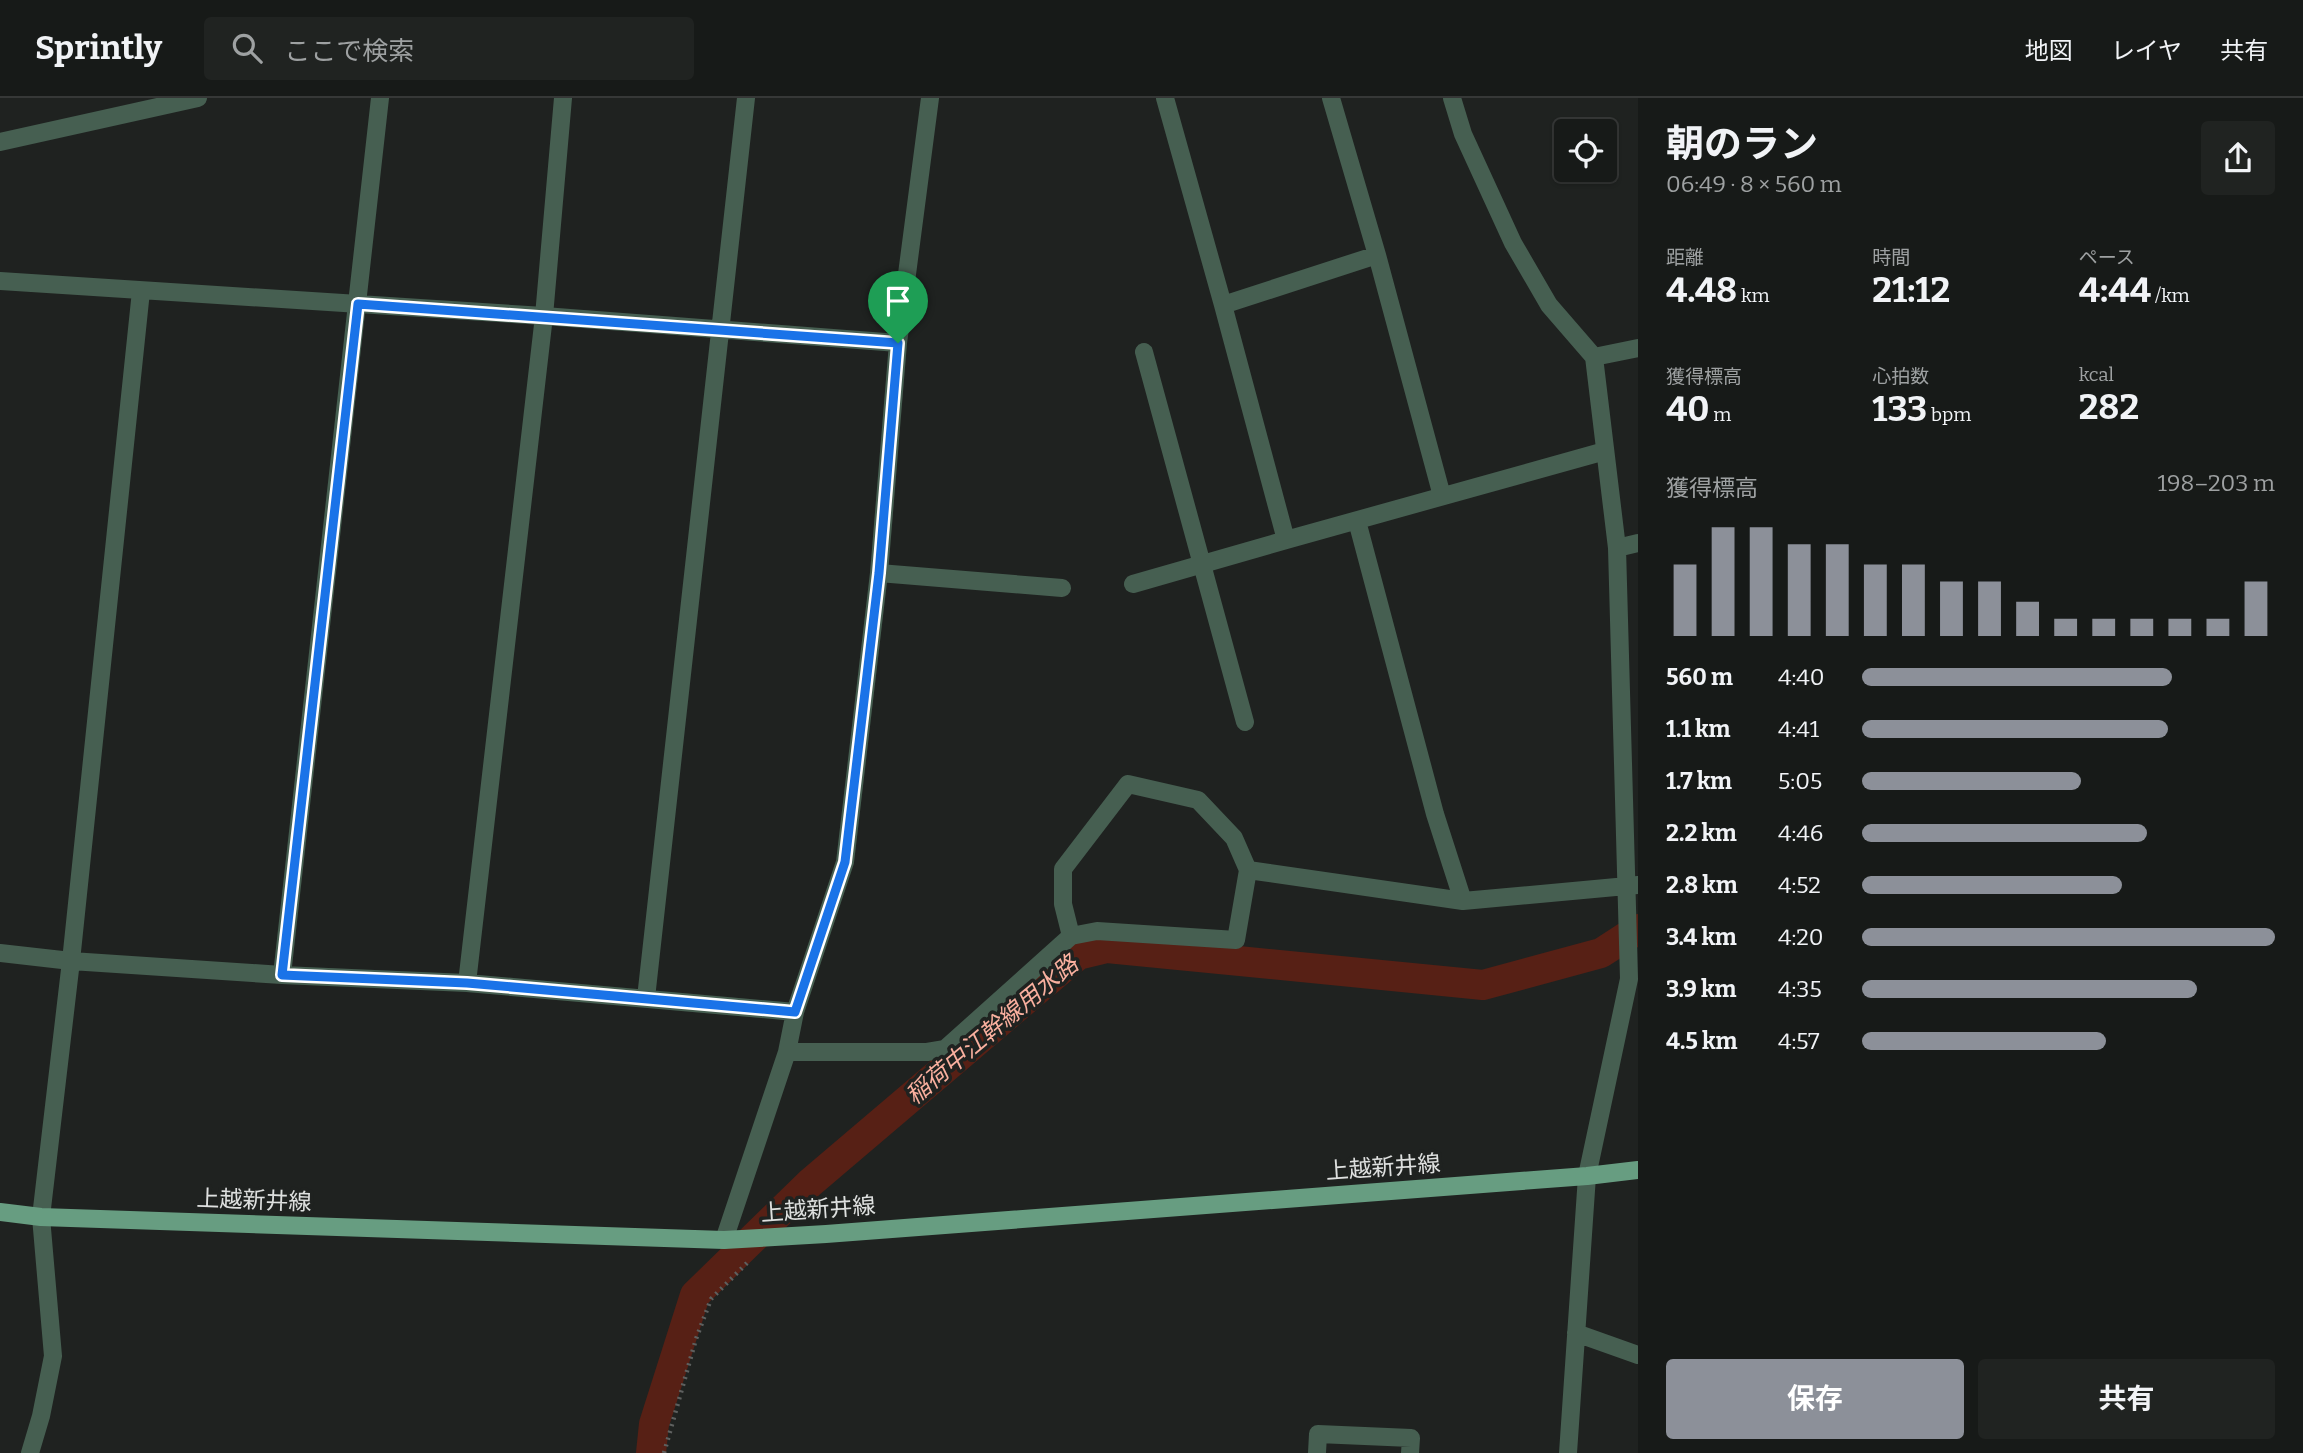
<!DOCTYPE html>
<html lang="ja">
<head>
<meta charset="utf-8">
<style>
	:root { --surface:#171a18; --page:#202321; --text:#f1f3f6; --muted:#9ea1a2; --line:#363837; --accent:#8c9099 }
	body { margin:0; font-family:Bitter,"Noto Sans JP",serif; background:var(--page); color:var(--text); height:100vh; display:flex; flex-direction:column; font-size:26px; white-space:nowrap }
	* { box-sizing:border-box; margin:0 }
	p { font-size:23px; color:var(--muted) }
	.icon { flex:none; width:38px; height:38px; fill:none; stroke:currentColor; stroke-width:2; stroke-linecap:round; stroke-linejoin:round }
	.map { position:relative; flex:1; overflow:hidden }
	.drawer { display:flex; flex-direction:column; background:var(--surface); width:665px }
	.drawer>* { flex:none }
	.controls { position:absolute; left:1554px; top:21px; display:grid; gap:14px }
	.controls a { display:grid; place-items:center; width:63px; height:63px; border-radius:7px; background:var(--surface); box-shadow:0 2px 5px #0004,0 0 0 2px var(--line); font-size:35px }
	.pin { position:absolute; display:grid; place-items:center; width:60px; height:60px; color:#fff; margin:-72px -30px; border-radius:50% 50% 50% 0; rotate:-45deg; box-shadow:0 0 7px #0007 }
	.pin .icon { rotate:45deg }
	.round { display:grid; place-items:center; flex:none; width:74px; height:74px; border-radius:7px; background:var(--page) }
	.summary { display:flex; align-items:center; justify-content:space-between; height:119px; padding:0 28px }
	h1 { font-size:38px; font-weight:700; line-height:52px }
	.stats { display:grid; grid-template-columns:repeat(3,1fr); gap:10px; height:119px; padding:7px 28px }
	.stats div { display:grid; align-content:center }
	.stats b { font-size:35px; font-weight:700 }
	.stats small { font-size:19px; font-weight:400 }
	.stats p { font-size:19px }
	.chart { height:196px; padding:14px 28px }
	.chart p { display:flex; justify-content:space-between }
	.chart svg { width:100%; height:126px; margin-top:7px; stroke:var(--accent); stroke-width:6 }
	.primary-button { display:flex; gap:14px; margin-top:auto; padding:14px 28px }
	.primary-button a { flex:1; height:80px; border-radius:7px; background:var(--accent); color:#fff; font-size:28px; font-weight:700; line-height:80px; text-align:center }
	.primary-button a+a { background:var(--page); color:var(--text) }
	ul { padding:0 28px; list-style:none; font-size:23px }
	li { display:grid; grid-template-columns:112px 84px 1fr; align-items:center; height:52px }
	li i { height:18px; border-radius:9px; background:var(--accent) }
	header { display:flex; align-items:center; gap:42px; box-sizing:border-box; height:98px; padding:0 35px; background:var(--surface); border-bottom:2px solid var(--line) }
	header strong { font-size:33px }
	nav { display:flex; gap:38px; margin-inline-start:auto; font-size:24px }
	.search { width:490px; height:63px; background:var(--page); display:flex; align-items:center; gap:18px; box-sizing:border-box; padding:0 24px; border-radius:7px; color:var(--muted); font-size:26px }
	main { display:flex; flex:1; min-height:0 }
	.map>svg:first-child { display:block }
</style>
</head>
<body>
<header>
<strong>Sprintly</strong>
<div class="search"><svg class="icon" aria-label="search" viewBox="0 0 24 24"><circle cx="10" cy="10" r="6"/><path d="M15 15l6 6"/></svg>ここで検索</div>
<nav><a>地図</a><a>レイヤ</a><a>共有</a></nav>
</header>
<main>
<div class="map">
<svg width="1638" height="1355" viewBox="0 0 1638 1355">
	<rect width="100%" height="100%" fill="#1f2220"/>
	<g fill="none" stroke-linecap="round" stroke-linejoin="round">
		<!-- canal -->
		<path stroke="#572015" stroke-width="30" d="M651,1355L654,1326L695,1197L810,1085L1078,857L1107,850L1483,887L1601,855L1638,831"/>
		<!-- path -->
		<path stroke="#5e605f" stroke-width="4.5" stroke-dasharray="2 5" stroke-linecap="butt" d="M664,1355L696,1241L711,1201L748,1164"/>
		<!-- minor -->
		<path stroke="#465f51" stroke-width="18" d="M1165,0L1223,207L1286,442L1605,353
			M1331,0L1377,157L1442,398
			M1452,0L1463,36L1513,145L1549,207L1594,259L1617,450L1629,881L1587,1078L1568,1355
			M0,44L198,0
			M0,183L544,218L898,245
			M1223,207L1377,157
			M1144,254L1245,624
			M1594,259L1638,250
			M1357,423L1435,716L1463,803L1638,787
			M1617,450L1638,445
			M879,475L1062,490
			M1133,486L1286,442
			M1248,772L1236,842L1097,833L1071,838L1063,806V771L1128,686L1198,702L1234,740L1248,772L1463,803
			M0,855L71,863L282,877L467,885L795,914
			M282,877L380,0
			M467,885L544,218L563,0
			M646,900L746,0
			M787,954H927L945,951L1071,838
			M724,1142L787,954L795,914L845,764L879,475L898,245L930,0
			M1576,1235L1638,1257
			M30,1355L41,1318L53,1258L41,1119L71,863L141,193
			M1317,1355L1318,1336L1411,1340L1410,1355"/>
		<!-- major -->
		<path stroke="#679d81" stroke-width="18" d="M0,1114L41,1119L724,1142L826,1136L1587,1078L1638,1072"/>
	</g>
	<g fill="none" stroke-linecap="round" stroke-linejoin="round">
		<!-- route casing -->
		<g stroke="#fff" stroke-width="14">
			<path id="route" d="M358,206L898,245L879,475L845,764L795,914L467,885L282,877Z"/>
		</g>
		<!-- route -->
		<use href="#route" stroke="#1a73e8" stroke-width="9"/>
	</g>
	<g text-anchor="middle" dominant-baseline="central" stroke-width="7" stroke-linejoin="round" paint-order="stroke">
		<!-- street labels -->
		<g font-size="23" fill="#dee0df" stroke="#1f2220">
			<text transform="translate(1383 1069) rotate(-4)">上越新井線</text>
			<text transform="translate(254 1102) rotate(2)">上越新井線</text>
			<text transform="translate(818 1111) rotate(-4)">上越新井線</text>
		</g>
		<!-- water labels -->
		<g font-size="24" font-style="italic" fill="#fab09f" stroke="#1f2220">
			<text transform="translate(992 932) rotate(-40)">稲荷中江幹線用水路</text>
		</g>
	</g>
</svg>
<div class="controls">
<a><svg class="icon" aria-label="locate" viewBox="0 0 24 24"><circle cx="12" cy="12" r="6"/><path d="M12 2v4M12 18v4M2 12h4M18 12h4"/></svg></a>
</div>
<div class="pin" style="left:898px;top:245px;background:#1e9e55"><svg class="icon" aria-label="arrive" viewBox="0 0 24 24"><path d="M6 21V4h12l-3 4 3 4H6"/></svg></div>
</div>
<section class="drawer">
<div class="summary"><div><h1>朝のラン</h1><p>06:49 · 8 × 560 m</p></div><a class="round"><svg class="icon" aria-label="share" viewBox="0 0 24 24"><path d="M12 15V3M7 8l5-5 5 5M5 13v7h14v-7"/></svg></a></div>
<div class="stats">
<div><p>距離</p><b>4.48<small> km</small></b></div>
<div><p>時間</p><b>21:12</b></div>
<div><p>ペース</p><b>4:44<small> /km</small></b></div>
</div>
<div class="stats">
<div><p>獲得標高</p><b>40<small> m</small></b></div>
<div><p>心拍数</p><b>133<small> bpm</small></b></div>
<div><p>kcal</p><b>282</b></div>
</div>
<div class="chart"><p><span>獲得標高</span>198–203 m</p>
<svg viewBox="0 0 160 44" preserveAspectRatio="none"><path d="M5 44V19M15 44V6M25 44V6M35 44V12M45 44V12M55 44V19M65 44V19M75 44V25M85 44V25M95 44V32M105 44V38M115 44V38M125 44V38M135 44V38M145 44V38M155 44V25"/></svg>
</div>
<ul>
<li><b>560 m</b>4:40<i style="width:75%"></i></li>
<li><b>1.1 km</b>4:41<i style="width:74%"></i></li>
<li><b>1.7 km</b>5:05<i style="width:53%"></i></li>
<li><b>2.2 km</b>4:46<i style="width:69%"></i></li>
<li><b>2.8 km</b>4:52<i style="width:63%"></i></li>
<li><b>3.4 km</b>4:20<i style="width:100%"></i></li>
<li><b>3.9 km</b>4:35<i style="width:81%"></i></li>
<li><b>4.5 km</b>4:57<i style="width:59%"></i></li>
</ul>
<div class="primary-button"><a>保存</a><a>共有</a></div>
</section>
</main>
</body>
</html>
